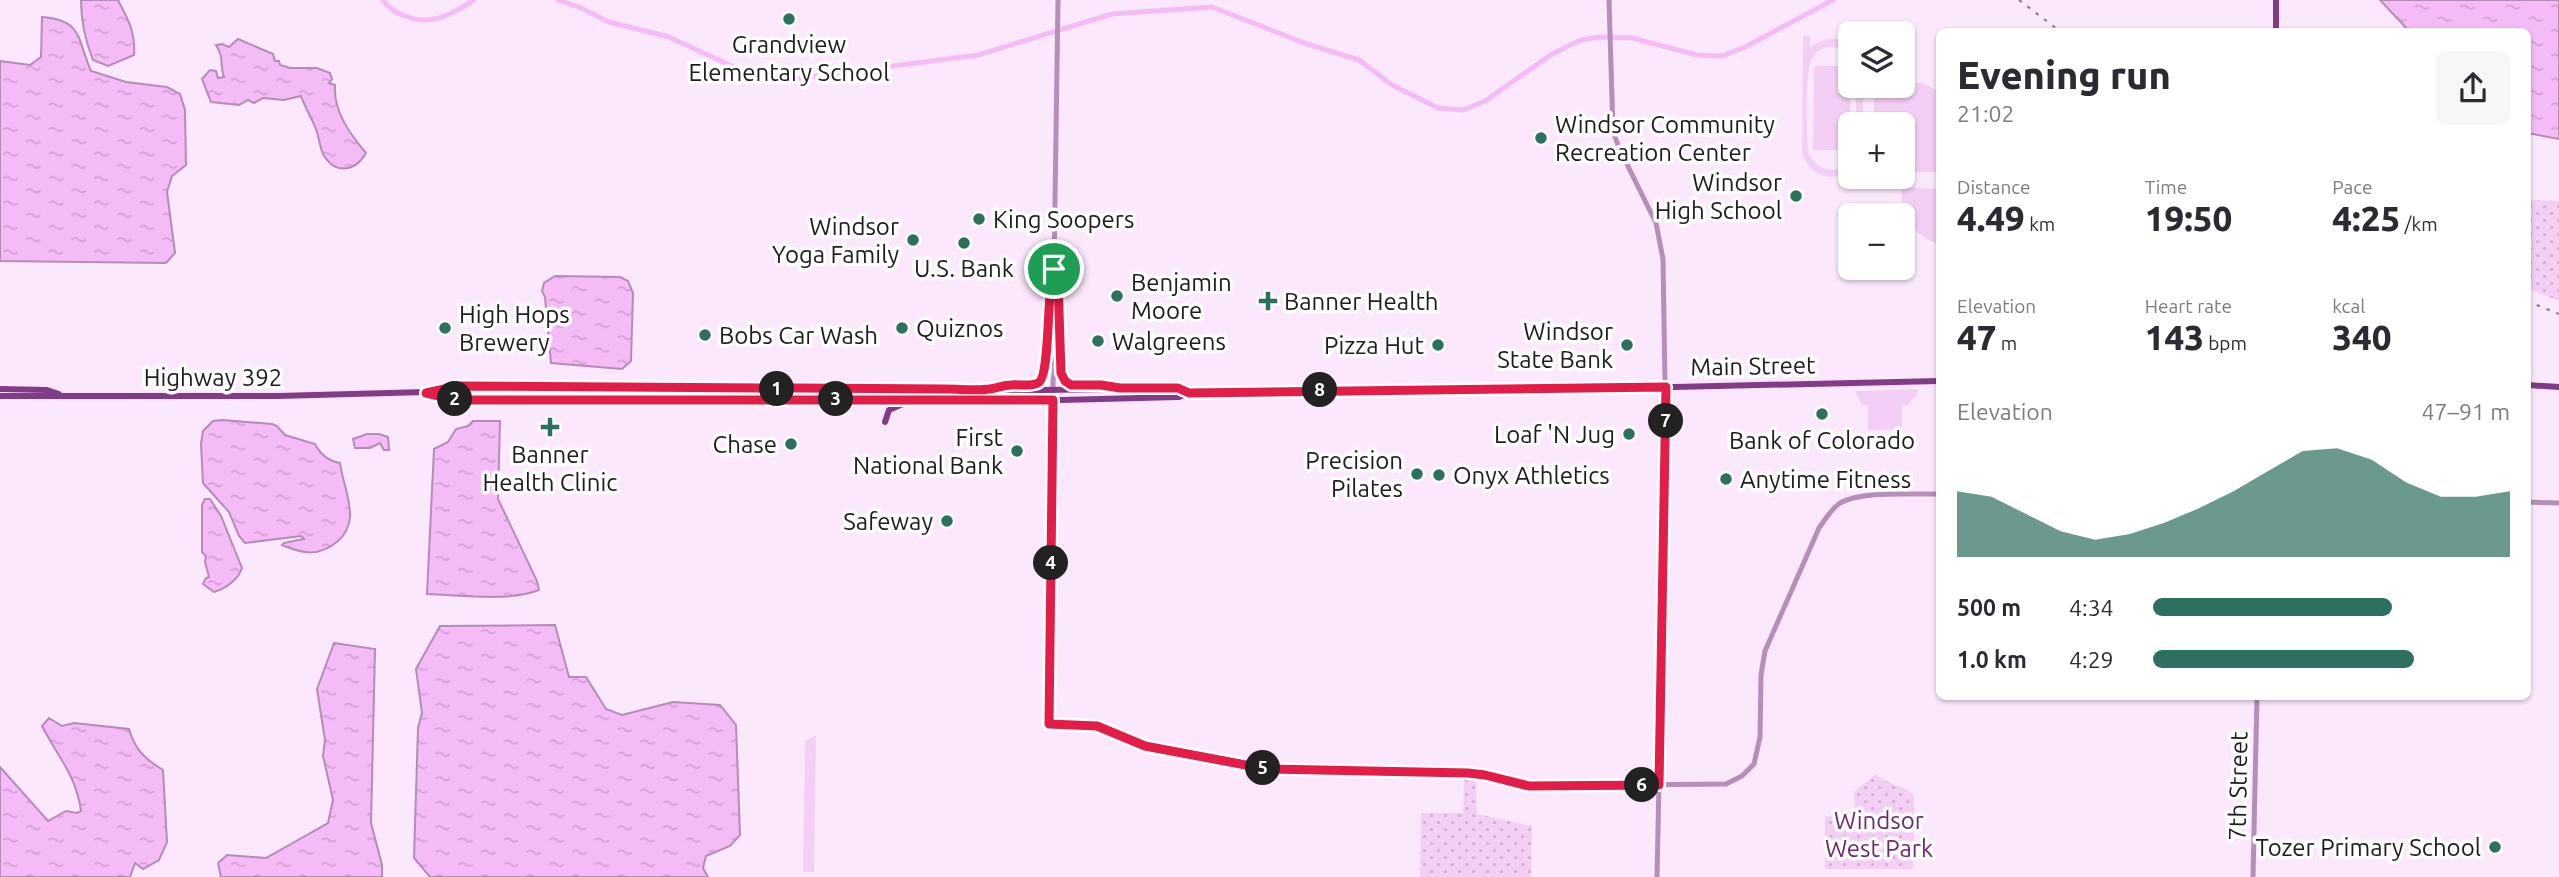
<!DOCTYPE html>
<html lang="en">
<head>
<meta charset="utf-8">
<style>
	:root { --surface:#fff; --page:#f7f7f7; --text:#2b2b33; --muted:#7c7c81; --accent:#2d6f60 }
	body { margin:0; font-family:Ubuntu,sans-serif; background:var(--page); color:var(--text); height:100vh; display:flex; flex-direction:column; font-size:26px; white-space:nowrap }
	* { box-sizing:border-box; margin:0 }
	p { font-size:23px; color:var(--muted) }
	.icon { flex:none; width:38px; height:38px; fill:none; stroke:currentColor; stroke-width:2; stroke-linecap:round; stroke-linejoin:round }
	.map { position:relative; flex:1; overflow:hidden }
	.side { position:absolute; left:1936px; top:28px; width:595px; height:672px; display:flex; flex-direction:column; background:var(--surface); border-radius:10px; box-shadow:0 2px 5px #0004 }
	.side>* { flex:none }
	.buttons { position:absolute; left:1838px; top:21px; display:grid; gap:14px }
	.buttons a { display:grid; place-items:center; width:77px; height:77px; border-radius:10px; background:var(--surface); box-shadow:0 2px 5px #0004; font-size:35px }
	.pin { position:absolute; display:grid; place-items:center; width:60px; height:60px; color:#fff; margin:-30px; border:4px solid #fff; border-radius:50%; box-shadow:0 2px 7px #0007 }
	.km { position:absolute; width:35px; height:35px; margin:-18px; border-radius:50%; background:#222; color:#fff; font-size:19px; line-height:35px; text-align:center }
	.round { display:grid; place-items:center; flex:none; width:74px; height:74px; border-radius:10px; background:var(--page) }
	.summary { display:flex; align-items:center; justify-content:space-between; height:119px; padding:0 21px }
	h1 { font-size:38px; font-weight:800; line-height:52px }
	.figures { display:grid; grid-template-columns:repeat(3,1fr); gap:10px; height:119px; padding:7px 21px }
	.figures div { display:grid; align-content:center }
	.figures b { font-size:35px; font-weight:800 }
	.figures small { font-size:19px; font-weight:400 }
	.figures p { font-size:19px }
	.chart { height:196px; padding:14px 21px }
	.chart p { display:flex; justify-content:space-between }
	.chart svg { width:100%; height:126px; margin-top:7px; fill:var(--accent); opacity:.7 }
	ul { padding:0 21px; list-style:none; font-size:23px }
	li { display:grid; grid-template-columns:112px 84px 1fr; align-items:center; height:52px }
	li i { height:18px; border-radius:9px; background:var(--accent) }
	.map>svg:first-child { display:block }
</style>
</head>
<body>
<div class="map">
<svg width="2559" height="877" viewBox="0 0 2559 877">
	<defs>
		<pattern id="park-dots" width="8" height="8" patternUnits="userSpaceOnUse" patternTransform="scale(1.75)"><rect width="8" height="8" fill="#f3cff5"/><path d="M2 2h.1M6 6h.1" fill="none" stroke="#d0b1d2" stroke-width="1.8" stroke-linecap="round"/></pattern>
		<pattern id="water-ripples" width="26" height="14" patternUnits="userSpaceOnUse" patternTransform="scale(1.75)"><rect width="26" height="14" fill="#f5bbf7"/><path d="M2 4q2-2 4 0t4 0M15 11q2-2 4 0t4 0" fill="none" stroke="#d2a0d3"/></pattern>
	</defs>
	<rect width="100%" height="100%" fill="#fce8fc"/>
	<!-- grass -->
	<path fill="#f3cff5" d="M1803,36H1810V48C1822,38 1836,36 1850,44V54C1837,43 1815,44 1810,64C1806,77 1806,140 1809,154C1818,171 1836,175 1850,162V172C1829,183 1809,175 1802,153Z
		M1814,66H1850V150H1813Z
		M1902,83H1922L1939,91V172H1902V124H1874V86H1902Z
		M1856,86H1863V124H1856Z
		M1902,187L1939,189V244C1913,236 1899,214 1902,187Z
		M1918,389V392L1908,405H1902V429L1868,430V405H1862L1855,391Z
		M814,736H816L814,872H803L805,741Z"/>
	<!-- park -->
	<path fill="url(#park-dots)" d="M2527,194L2531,195V200L2559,201V301L2527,288Z
		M1876,774C1887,785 1905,785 1914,796L1913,869H1825V817L1855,810L1854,792Z
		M1464,779L1476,780L1477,814L1532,826L1531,877H1420L1421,813H1463Z"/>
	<!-- water -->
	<path fill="url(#water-ripples)" stroke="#b58bb7" stroke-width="2" d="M81,0H118C128,19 136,33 134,55L108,66L93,60C85,40 81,22 81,0Z
		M2380,0H2559V139L2527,133V32L2409,31Z
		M42,17C83,20 77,39 91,71L126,82L167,87L180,94L185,110L186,165L172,176L167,192L175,253L166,263L0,261V61L30,65L41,57Z
		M238,39L273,54L275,61H279L280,65L290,68H317L330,73L332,79L329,83L335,85C333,111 350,134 366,153C355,172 335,175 323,154C320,147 319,139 317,132C313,120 305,108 301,96L284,100L263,98L254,103L248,100L239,105L211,102L202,79L210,70L216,71L218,78L224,77C219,63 225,60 216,45L222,44L229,47Z
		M555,276L620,277L628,281L633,293L631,361L622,369L551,363L545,297L542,291L544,283Z
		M223,420L272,424L277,426L285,435L315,444C321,456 329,461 340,463C342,480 351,499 350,517C349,527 345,535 338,541C319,557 303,554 282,545L284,543L304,539L301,536L245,543L239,536L229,512L203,483L201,444L203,431L213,421Z
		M473,421H500L498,499L537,581L539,590C509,602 460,595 427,594L434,449L448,442L456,429L468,426Z
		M367,434H379L388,437L389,450H384L380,443L370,448H355L353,439Z
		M205,499H210L221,516L242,568C239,579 225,589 214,592L203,584L206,578L209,577L205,562L206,556L202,552V505Z
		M555,625L569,677H586L606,709L622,715L673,702L720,705L736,725L740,835L730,846L706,856L703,868L708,877H430L414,858L418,728L422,713L416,669L440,626Z
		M334,643L375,649L371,823L382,865V877H221L218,863L227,855L266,858L328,823L333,800L323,756L325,740L317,689Z
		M49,718L62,726L74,723L129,729C135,750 145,759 163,770L167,842L159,860L143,869L135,863L130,877H0V767L48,821L66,811L77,813L81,811C76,775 58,757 42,726Z"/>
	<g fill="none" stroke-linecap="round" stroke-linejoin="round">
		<!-- canal -->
		<path stroke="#f5bbf7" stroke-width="5" d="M383,0C389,9 395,12 405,16C432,27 452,14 474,0
			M558,0L579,7L609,22L669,37L736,68L759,76L793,79L978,55L1112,14L1212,7L1307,44L1359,60L1392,85L1438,108L1463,110L1485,101L1552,54L1581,40L1600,37L1632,38L1697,55L1722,56L1745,47L1833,0"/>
		<!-- minor -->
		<path stroke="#b68fb8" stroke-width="5" d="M1058,0L1054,269C1061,288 1061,327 1058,348C1057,360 1054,370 1053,382L1049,724L1097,726L1145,746L1267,769L1468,773L1485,775L1529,786L1726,784L1742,776L1754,764L1760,737L1761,675L1765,651L1819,528C1825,520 1831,509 1840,503C1862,490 1913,495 1939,494
			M1609,0L1613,131L1619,148L1656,223L1663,259L1666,447L1657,877
			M1054,365C1044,346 1046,288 1054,269
			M2527,502L2559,503
			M2253,877L2257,696"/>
		<!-- major -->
		<path stroke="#823c87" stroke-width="6" d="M2276,0V32
			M1059,343C1064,378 1052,385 1094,385
			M2527,385L2559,387
			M1001,386L1034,385L1041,382C1047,368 1043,353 1049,338
			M0,389L47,390L59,394
			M430,393L456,400H1061L1179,397L1189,393
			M748,395L761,394L767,389
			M845,395L880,394L885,389
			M0,396H278L426,392L458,386L1043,390L1178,388L1189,393L1674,387L1939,381
			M885,422L889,410L903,404L940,402"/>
		<!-- rail -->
		<path stroke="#877a87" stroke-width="2" stroke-dasharray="3.5 7" stroke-linecap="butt" d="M2019,0L2061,32
			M2527,301L2559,314"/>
	</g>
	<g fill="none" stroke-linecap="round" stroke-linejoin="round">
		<!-- route casing -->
		<g stroke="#fff" stroke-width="14">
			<path id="route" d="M1054,269L1058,280L1061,373L1065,381L1071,385H1101L1120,388H1178L1189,393L1666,387L1659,785L1529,786L1485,775L1468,773L1267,769L1145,746L1097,726L1049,724L1053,400H456L426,393L458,386L946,389C960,389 976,391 990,389C997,388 1004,385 1011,385C1019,384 1030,387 1038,383C1051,377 1046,288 1054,269Z"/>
		</g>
		<!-- route -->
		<use href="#route" stroke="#e11d48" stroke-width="9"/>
	</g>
	<!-- markers -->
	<g fill="#2d6f60" stroke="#fdfdfd" stroke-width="2.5">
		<circle cx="789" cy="19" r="7"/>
		<circle cx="1541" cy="138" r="7"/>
		<circle cx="1796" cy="196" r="7"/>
		<circle cx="979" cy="219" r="7"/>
		<circle cx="913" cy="240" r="7"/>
		<circle cx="964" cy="243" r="7"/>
		<circle cx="1117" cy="296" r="7"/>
		<path d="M1264.5 290.5h7v7h7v7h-7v7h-7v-7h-7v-7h7z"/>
		<circle cx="445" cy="328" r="7"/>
		<circle cx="902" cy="328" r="7"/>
		<circle cx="705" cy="335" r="7"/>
		<circle cx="1098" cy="341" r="7"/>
		<circle cx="1438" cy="345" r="7"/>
		<circle cx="1627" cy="345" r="7"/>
		<circle cx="1822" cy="414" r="7"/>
		<path d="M546.5 416.5h7v7h7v7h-7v7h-7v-7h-7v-7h7z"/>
		<circle cx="1629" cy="434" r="7"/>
		<circle cx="791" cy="444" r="7"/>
		<circle cx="1017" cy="451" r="7"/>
		<circle cx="1417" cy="474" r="7"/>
		<circle cx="1439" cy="475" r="7"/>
		<circle cx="1726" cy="479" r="7"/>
		<circle cx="947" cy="521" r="7"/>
		<circle cx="2495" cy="847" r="7"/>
	</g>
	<g text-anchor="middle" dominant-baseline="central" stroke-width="7" stroke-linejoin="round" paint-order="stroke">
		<!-- poi labels -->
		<g font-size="24" fill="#201a21" stroke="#fdfdfd" text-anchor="start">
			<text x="789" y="44" text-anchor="middle">Grandview<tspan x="789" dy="28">Elementary School</tspan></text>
			<text x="1555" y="124">Windsor Community<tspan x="1555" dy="28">Recreation Center</tspan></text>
			<text x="1782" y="182" text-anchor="end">Windsor<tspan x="1782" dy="28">High School</tspan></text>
			<text x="993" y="219">King Soopers</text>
			<text x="899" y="226" text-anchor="end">Windsor<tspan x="899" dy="28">Yoga Family</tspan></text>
			<text x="964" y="268" text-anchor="middle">U.S. Bank</text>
			<text x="1131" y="282">Benjamin<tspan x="1131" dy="28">Moore</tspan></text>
			<text x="1284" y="301">Banner Health</text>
			<text x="459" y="314">High Hops<tspan x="459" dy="28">Brewery</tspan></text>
			<text x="916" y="328">Quiznos</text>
			<text x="1613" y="331" text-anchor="end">Windsor<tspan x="1613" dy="28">State Bank</tspan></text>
			<text x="719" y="335">Bobs Car Wash</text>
			<text x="1112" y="341">Walgreens</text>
			<text x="1424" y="345" text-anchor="end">Pizza Hut</text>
			<text x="1615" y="434" text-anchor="end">Loaf 'N Jug</text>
			<text x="1003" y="437" text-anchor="end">First<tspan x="1003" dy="28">National Bank</tspan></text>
			<text x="1822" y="440" text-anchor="middle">Bank of Colorado</text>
			<text x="777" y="444" text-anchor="end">Chase</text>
			<text x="550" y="454" text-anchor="middle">Banner<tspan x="550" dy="28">Health Clinic</tspan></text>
			<text x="1403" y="460" text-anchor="end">Precision<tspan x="1403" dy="28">Pilates</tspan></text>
			<text x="1453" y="475">Onyx Athletics</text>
			<text x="1740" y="479">Anytime Fitness</text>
			<text x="933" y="521" text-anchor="end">Safeway</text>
			<text x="2481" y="847" text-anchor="end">Tozer Primary School</text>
		</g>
		<!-- street labels -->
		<g font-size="24" fill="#201a21" stroke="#fdfdfd">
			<text transform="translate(1753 366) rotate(-1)">Main Street</text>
			<text x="213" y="377">Highway 392</text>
			<text transform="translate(2238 786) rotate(-89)">7th Street</text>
		</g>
		<!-- park labels -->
		<g font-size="24" fill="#6c2b71" stroke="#fdfdfd">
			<text x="1879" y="820">Windsor<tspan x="1879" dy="28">West Park</tspan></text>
		</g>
	</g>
</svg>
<div class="buttons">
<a><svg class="icon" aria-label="layers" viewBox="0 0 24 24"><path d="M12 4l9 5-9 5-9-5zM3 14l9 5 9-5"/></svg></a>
<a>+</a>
<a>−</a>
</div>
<div class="pin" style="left:1054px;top:269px;background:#1e9e55"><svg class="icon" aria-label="arrive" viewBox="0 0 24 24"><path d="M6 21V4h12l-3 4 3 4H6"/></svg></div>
<b class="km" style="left:777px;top:389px">1</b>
<b class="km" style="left:455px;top:399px">2</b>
<b class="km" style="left:836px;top:399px">3</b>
<b class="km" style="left:1051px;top:563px">4</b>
<b class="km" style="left:1263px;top:768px">5</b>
<b class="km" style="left:1642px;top:785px">6</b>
<b class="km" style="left:1666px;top:421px">7</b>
<b class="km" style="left:1320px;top:390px">8</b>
<section class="side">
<div class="summary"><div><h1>Evening run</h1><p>21:02</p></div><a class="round"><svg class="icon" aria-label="share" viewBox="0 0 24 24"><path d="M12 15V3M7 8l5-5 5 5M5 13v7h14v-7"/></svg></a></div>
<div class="figures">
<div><p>Distance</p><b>4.49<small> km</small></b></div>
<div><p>Time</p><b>19:50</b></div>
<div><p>Pace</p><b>4:25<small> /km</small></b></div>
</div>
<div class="figures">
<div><p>Elevation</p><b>47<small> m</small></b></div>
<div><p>Heart rate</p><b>143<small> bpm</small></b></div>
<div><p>kcal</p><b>340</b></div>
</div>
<div class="chart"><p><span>Elevation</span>47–91 m</p>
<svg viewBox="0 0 160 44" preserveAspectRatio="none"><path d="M0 44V21L10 23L20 29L30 35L40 38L50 36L60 32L70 27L80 21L90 14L100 7L110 6L120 10L130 18L140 23L150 23L160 21V44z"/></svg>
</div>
<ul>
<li><b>500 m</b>4:34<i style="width:67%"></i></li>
<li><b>1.0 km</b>4:29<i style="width:73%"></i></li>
</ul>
</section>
</div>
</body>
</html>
